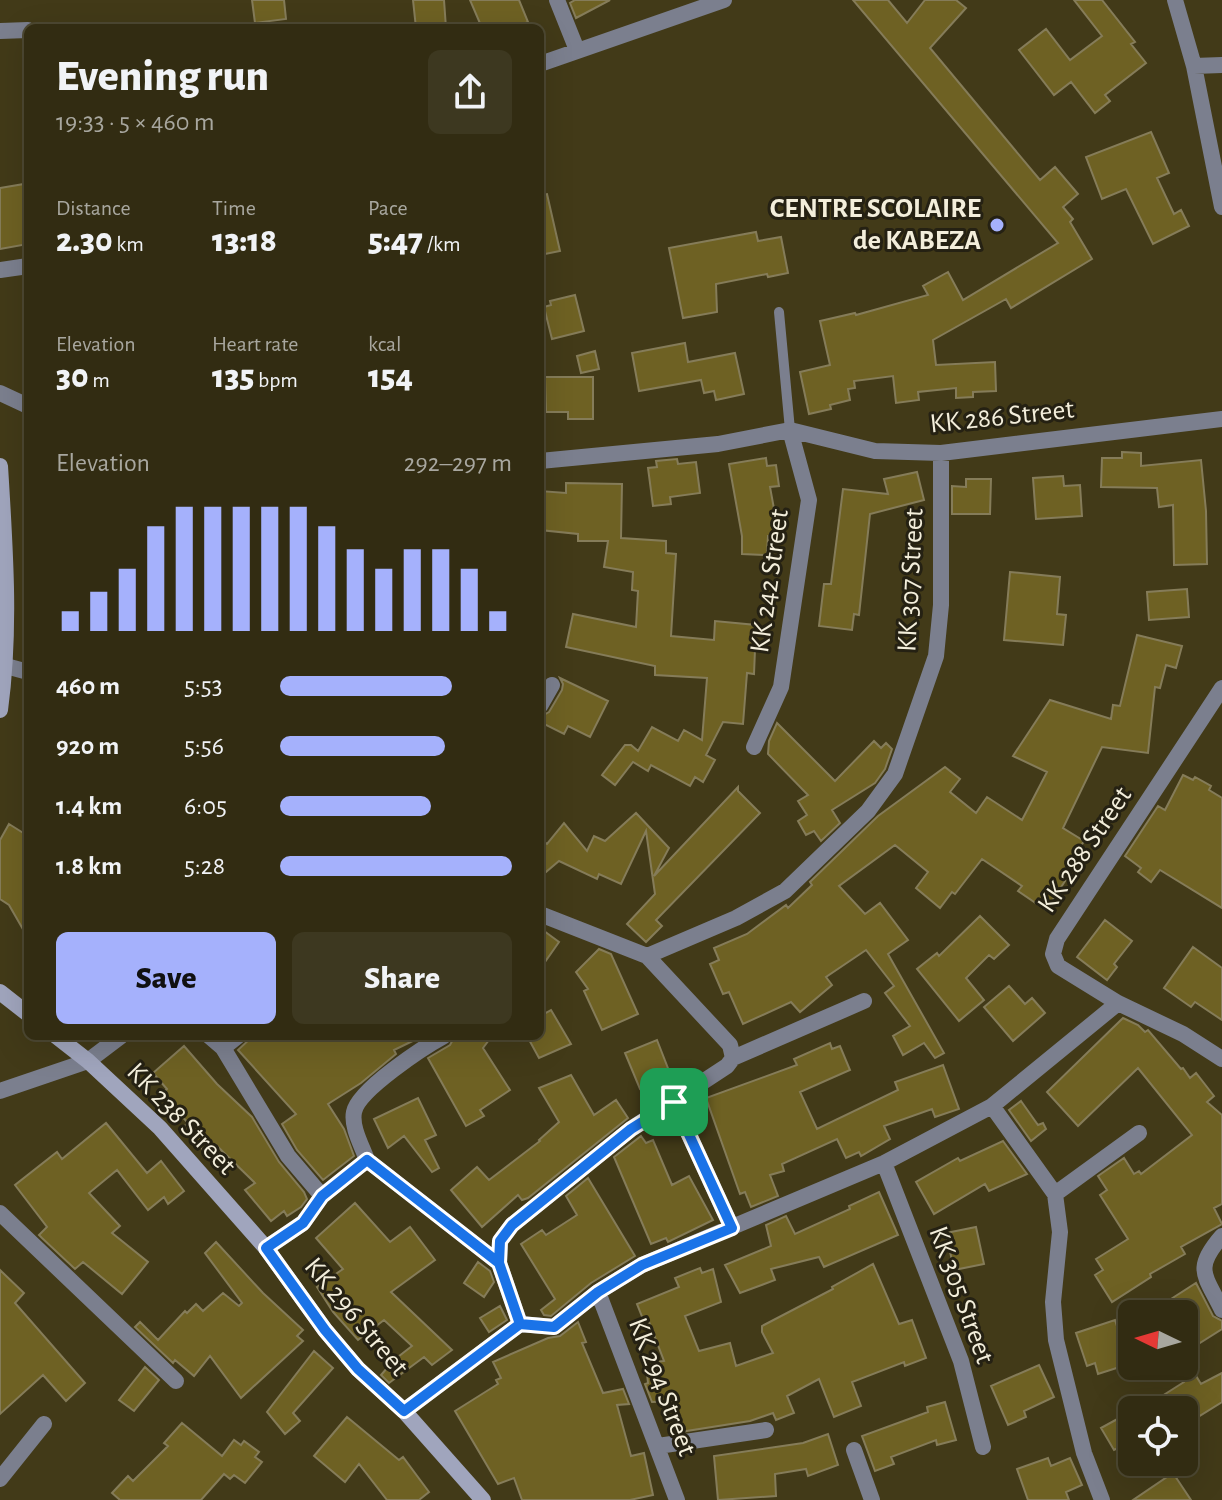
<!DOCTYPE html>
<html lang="en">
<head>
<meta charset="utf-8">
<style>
	:root { --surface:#322c12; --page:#3d3820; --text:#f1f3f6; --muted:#a8a79f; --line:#4d4832; --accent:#a5b1fc }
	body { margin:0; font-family:"Alegreya Sans",sans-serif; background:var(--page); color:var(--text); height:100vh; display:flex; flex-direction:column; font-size:30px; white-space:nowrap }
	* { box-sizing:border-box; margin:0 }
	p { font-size:26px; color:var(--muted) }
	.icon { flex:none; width:44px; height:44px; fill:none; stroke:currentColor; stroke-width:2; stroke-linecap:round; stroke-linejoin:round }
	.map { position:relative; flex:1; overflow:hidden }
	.panel { position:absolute; left:24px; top:24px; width:520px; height:1016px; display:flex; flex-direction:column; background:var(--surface); border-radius:12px; box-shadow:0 8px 32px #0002,0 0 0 2px var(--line) }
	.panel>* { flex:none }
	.needle { width:52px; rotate:275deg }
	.buttons { position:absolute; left:1118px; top:1300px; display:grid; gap:16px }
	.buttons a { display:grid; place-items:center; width:80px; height:80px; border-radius:12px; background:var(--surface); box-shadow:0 8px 32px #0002,0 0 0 2px var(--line); font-size:40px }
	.pin { position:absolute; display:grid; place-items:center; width:68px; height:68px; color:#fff; margin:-34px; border-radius:16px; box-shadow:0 4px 12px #0006 }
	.round { display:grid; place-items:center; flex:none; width:84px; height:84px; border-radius:12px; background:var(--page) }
	.head { display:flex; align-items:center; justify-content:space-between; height:136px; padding:0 32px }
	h1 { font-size:44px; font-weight:800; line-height:60px }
	.metrics { display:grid; grid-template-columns:repeat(3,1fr); gap:12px; height:136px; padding:8px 32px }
	.metrics div { display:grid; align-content:center }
	.metrics b { font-size:34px; font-weight:800 }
	.metrics small { font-size:22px; font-weight:400 }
	.metrics p { font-size:22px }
	.chart { height:224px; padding:16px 32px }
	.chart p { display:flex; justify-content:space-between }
	.chart svg { width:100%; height:144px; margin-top:8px; stroke:var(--accent); stroke-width:6 }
	.cta { display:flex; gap:16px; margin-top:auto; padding:16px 32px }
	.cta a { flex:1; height:92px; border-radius:12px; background:var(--accent); color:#111; font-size:32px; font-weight:800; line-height:92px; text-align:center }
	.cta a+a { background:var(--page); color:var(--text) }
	ul { padding:0 32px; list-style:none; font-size:26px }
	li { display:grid; grid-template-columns:128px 96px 1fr; align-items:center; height:60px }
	li i { height:20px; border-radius:10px; background:var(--accent) }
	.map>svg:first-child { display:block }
</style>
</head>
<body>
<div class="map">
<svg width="1222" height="1500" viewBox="0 0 1222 1500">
	<rect width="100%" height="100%" fill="#423a18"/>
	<!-- building -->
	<path fill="#6e6123" stroke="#857c59" stroke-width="2" d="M252,0H284L286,19L255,23Z
		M413,0H444L446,28H416Z
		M470,0H519L528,22L513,28H482Z
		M575,0H610L576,18L570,3Z
		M853,0H888L907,23L925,0H956L966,8L930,48L1040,180L1055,167L1078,194L1063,207L1073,219L1070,222L1092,259L1011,308L1006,299L933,340L936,365L995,362L996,391L973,392V397L956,398V388L918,392L919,400L896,403L893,376L854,381L855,388L848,389L850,400L830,405L831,409L809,414L800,372L830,365L820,321L855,313L856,315L928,295L923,286L948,272L963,300L1058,243Z
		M1074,0H1102L1135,42L1131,44L1146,63L1105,95L1110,101L1095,113L1071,82L1054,95L1019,50L1046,29L1070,60L1102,36Z
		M1151,132L1169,173L1157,178L1174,214L1181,210L1189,226L1153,244L1126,189L1102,199L1086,157Z
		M24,184L28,212V244L0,249V188Z
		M547,194L560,251L540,255V195Z
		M756,232L758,241L781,237L788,273L768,277L767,274L716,284L717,312L683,318L669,248Z
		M575,295L584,331L552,339L544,307L551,305L550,301Z
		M685,343L688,362L735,353L744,394L716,400L714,391L704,393L701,380L639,391L632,353Z
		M595,351L599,369L581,373L577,356Z
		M545,377H593V419H568V412H546Z
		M1122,452L1141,453V466L1201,460L1206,511L1207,564L1174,565L1173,505L1159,507L1157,488L1101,487L1102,458H1122Z
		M766,458L767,466L776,465L779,486L770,487L779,536H768L767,555L742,554V536L729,464Z
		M677,459L678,464L696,462L700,493L670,497L671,504L653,506L648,468L657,467L656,461Z
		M917,472L924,500L870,514L859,615L854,614L852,630L819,626L824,584H831L843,489L888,494L884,479Z
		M1063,476L1064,486L1080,485L1082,516L1036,519L1033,478Z
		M966,479H991L990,514H952V486L966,487Z
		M566,483L622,484L621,538L666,541V553L676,554L671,636L714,640L715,621L756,625L754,674L747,673L743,724L723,722L706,755L715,760L703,782L695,777L690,786L651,765L648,771L633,762L615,785L602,775L625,745H631L638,751L652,727L678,741L684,730L702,740L707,678L655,675V666L566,647L573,614L636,627L638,591L632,590L633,572L604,567L608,541H578V534L540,530V491L566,493Z
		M1010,572L1060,577L1057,614L1066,615L1063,645L1004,640Z
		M1187,589L1189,617L1149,620L1147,592Z
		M1137,635L1182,646L1176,668L1166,665L1160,688L1155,687L1148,753L1102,747L1063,828L1084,841L1065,872L1069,875L1046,910L1018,891L1022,886L982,859L955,894L952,892L940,908L916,888L928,872L895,845L839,886L865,914L880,903L908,940L888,954L944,1053L935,1058L924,1043L903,1055L893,1036L910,1026L885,993L894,986L866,950L826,977L832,985L800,1012L791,1002L743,1024L729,992L723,994L710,964L719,960L714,948L747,934L786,905L788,908L812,885L810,882L878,816L945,767L960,779L950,792L976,813L987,797L1022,820L1047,772L1013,756L1050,700L1111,719L1113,705L1120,706Z
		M560,678L608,701L590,737L568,726L564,734L540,722V717L549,712L562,690L563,684Z
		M777,723L835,781L874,741L881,748L886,743L892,749L885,769L875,783L832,810L840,823L821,841L814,831L806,835L798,821L807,815L798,801L808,795L768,754L769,741Z
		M1183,775L1193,780L1195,777L1211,786L1209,790L1222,798V908L1160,870L1151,882L1138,872L1141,868L1125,856L1158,806L1165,810Z
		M738,787V791L760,813L656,920L662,926L646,942L627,924L655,894L646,831L621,884L599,874L597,879L559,861L540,877V839L547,844L564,823L587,851L594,836L605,841L636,813L669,848L654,876Z
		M9,824L28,836V938L9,905L0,899V840Z
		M980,916L1009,945L994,959L989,955L966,978L984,1000L959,1021L917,969L937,953L939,956Z
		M1105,920L1132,941L1114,964L1117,967L1107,980L1077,957Z
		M540,928L559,942L540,969Z
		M1193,947L1222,968V1020L1195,1002L1191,1007L1164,988Z
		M599,949L611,954L638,1014L602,1030L584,991L588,989L576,972Z
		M1009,986L1025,1004L1032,998L1045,1013L1013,1041L984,1007Z
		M551,1010L571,1044L539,1058L527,1036H540V1016Z
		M1123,1018L1138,1025L1145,1032L1148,1030L1181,1069L1183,1068L1190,1078L1196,1073L1214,1096L1207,1102L1222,1115V1204L1214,1208L1222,1224L1181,1247L1185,1254L1150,1274L1151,1277L1112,1302L1095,1275L1103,1270L1096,1259L1128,1239L1100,1195L1107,1190L1098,1176L1124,1158L1134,1174L1139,1171L1141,1174L1192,1135L1138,1068L1078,1126L1047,1092Z
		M253,1036H423L394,1050L396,1054L361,1083L328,1104L344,1129L354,1156L323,1180L297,1150L282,1124L296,1114L238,1050Z
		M455,1036H492L483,1048L510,1090L480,1110L484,1116L466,1126L428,1058L450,1045Z
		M657,1040L671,1076L640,1089L625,1053Z
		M830,1043L832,1049L840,1046L850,1070L800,1092L817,1129L898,1090L895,1082L943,1065L959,1109L935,1117L932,1109L884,1126L890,1139L861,1156L859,1152L846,1158L837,1139L782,1164L784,1171L770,1175L778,1196L751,1207L745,1192L740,1194L706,1098L797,1065L794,1059Z
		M184,1046L217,1084L252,1117L279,1162L304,1192L307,1199L301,1207L287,1216L284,1211L271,1221L245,1190L255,1183L216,1145L207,1154L182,1128L188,1123L162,1094L167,1089L153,1073Z
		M571,1075L594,1115L616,1100L628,1118L528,1198L522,1200L518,1195L482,1227L451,1190L477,1167L489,1180L540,1141L539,1140L559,1122L539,1088Z
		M418,1098L436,1135L425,1140L439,1168L432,1172L404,1136L388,1148L374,1119Z
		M1021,1101L1038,1125L1043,1123L1046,1129L1031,1141L1009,1110Z
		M106,1123L147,1173L161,1161L184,1191L168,1204L164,1197L148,1210L117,1170L89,1193L120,1226L112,1233L148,1262L122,1294L83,1262L75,1269L42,1238L39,1235L47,1227L15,1185L57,1152L62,1159Z
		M641,1136L646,1143L653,1140L672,1185L689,1176L713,1220L668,1242L666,1238L651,1244L614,1157Z
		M1003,1141L1027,1174L989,1191L985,1184L934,1214L916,1182L958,1158L960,1161Z
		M588,1178L635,1256L591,1283L551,1316L544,1315L541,1310L555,1299L521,1244L542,1230L546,1235L577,1215L566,1196Z
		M879,1192L898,1235L824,1267L819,1257L771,1269L775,1280L740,1293L725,1265L771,1246L766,1225L786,1216L795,1234L850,1209L849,1206Z
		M355,1203L390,1242L410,1227L435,1260L391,1292L452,1350L432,1365L424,1357L389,1383L381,1375L394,1360L412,1346L384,1320L358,1340L333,1312L317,1287L343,1269L316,1238Z
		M976,1227L984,1264L954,1270L946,1233Z
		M216,1242L263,1293L303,1330L297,1336L303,1341L241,1398L210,1356L194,1376L175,1360L173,1363L135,1327L140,1322L158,1340L185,1311L187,1313L196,1304L203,1311L223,1293L239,1306L242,1303L205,1253Z
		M478,1262L490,1271L494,1282L484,1297L464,1283Z
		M873,1264L899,1324L912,1320L926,1358L905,1366L904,1362L852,1382L861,1406L834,1417L819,1379L787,1396L794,1413L776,1420L773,1413L750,1421L680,1432L677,1401L652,1402L645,1384L648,1383L647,1374L656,1373L655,1362L664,1361L649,1322L645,1324L637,1304L679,1287L675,1278L700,1268L702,1273L713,1269L721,1302L685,1316L699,1351L730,1343L736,1366L773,1353L762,1332V1326L833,1289L832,1287Z
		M0,1270L24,1293L15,1303L85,1383L66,1401L43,1375L0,1414Z
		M1196,1283L1213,1316L1222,1321V1329L1184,1353V1314H1181L1171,1299Z
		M500,1306L507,1320L489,1332L480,1318Z
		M1115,1320L1129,1364L1098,1374L1095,1363L1087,1366L1076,1333Z
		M578,1322L586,1342L582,1343L603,1393L623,1389L629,1404L617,1405L631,1456L644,1453L653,1495L630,1500H522L514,1478L498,1484L455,1411L498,1384L496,1380L501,1378L493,1362L548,1338L560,1336Z
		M314,1351L333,1368L293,1413L300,1421L285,1434L267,1412Z
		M1184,1356L1201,1384L1222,1373V1402L1193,1420L1187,1410H1140L1184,1382Z
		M1039,1365L1054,1397L1024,1411L1026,1417L1008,1425L991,1386Z
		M145,1367L159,1380L134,1411L119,1400Z
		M945,1402L956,1440L937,1445L936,1440L891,1457L894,1464L875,1471L862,1436L928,1412L927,1407Z
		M1132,1411V1468L1120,1447L1114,1450L1101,1428Z
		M347,1417L399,1460L403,1457L429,1492L419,1500H387L359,1464L345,1482L314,1456Z
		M182,1423L222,1456L234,1440L241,1445L244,1441L259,1452L255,1457L262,1462L245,1483L234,1475L230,1479L224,1474L201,1500H120L112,1493L128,1476L133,1481L168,1446L164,1443Z
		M828,1434L838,1465L808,1476L806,1469L775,1474L776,1496L718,1500L714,1456L803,1443Z
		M1048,1458L1051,1466L1070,1458L1082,1485L1066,1492L1069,1500H1028L1017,1469Z
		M1173,1473L1191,1500H1133Z"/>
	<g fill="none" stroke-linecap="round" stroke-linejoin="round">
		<!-- lane -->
		<path stroke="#7b7f8e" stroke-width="10" d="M779,312L790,430"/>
		<!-- street -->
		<path stroke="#7b7f8e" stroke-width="16" d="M557,0L577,50
			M1175,0L1194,66L1222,207
			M0,31L28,30
			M540,64L724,0
			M1194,66L1222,65
			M0,270L28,266
			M0,393L28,406
			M790,430L875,451L941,453L1222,419
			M540,461L718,444L790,430L809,500L781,687L754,747
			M6,666L28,672
			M1222,688L1057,939L1053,954L1058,966L1118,1003L1183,1034L1222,1059
			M540,706L552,685
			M647,956L736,918L785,891L868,811L895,774L936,656L941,605V453
			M209,1036L223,1048L238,1036
			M444,1036C424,1047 358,1090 354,1112C351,1127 362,1146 367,1160L499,1263
			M223,1048L288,1156L322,1196L303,1223L266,1248
			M733,1058L864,1001
			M0,1091L88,1061L121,1036
			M674,1102L732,1228
			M992,1106L1055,1194L1060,1232L1053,1302L1056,1340L1084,1453L1102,1500
			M884,1163L961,1361L983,1447
			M1055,1194L1139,1133
			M322,1196L367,1160
			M0,1213L176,1381
			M1222,1236C1193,1269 1205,1275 1222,1310
			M598,1292L677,1500
			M520,1324L499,1263L500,1241L512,1225L631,1129L727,1066L733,1058L730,1045L647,956L540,914
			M404,1411L520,1324L554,1327L598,1292L642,1265L884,1163L992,1106L1118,1003
			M658,1446L766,1430
			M854,1450L872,1500
			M0,1479L44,1424"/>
		<!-- secondary -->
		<path stroke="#a0a5bd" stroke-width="16" d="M0,466C5,548 11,629 0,710
			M0,992L28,1014
			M56,1036L88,1061L160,1128L266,1248L325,1330L358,1369L404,1411L483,1500"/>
	</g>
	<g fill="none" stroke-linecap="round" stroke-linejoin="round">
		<!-- route casing -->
		<g stroke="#fff" stroke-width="16">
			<path id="route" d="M674,1102L631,1129L512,1225L500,1241L499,1263L520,1324L404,1411L358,1369L325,1330L266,1248L303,1223L322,1196L367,1160L499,1263L520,1324L554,1327L598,1292L642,1265L732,1228L674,1102"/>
		</g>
		<!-- route -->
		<use href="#route" stroke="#1a73e8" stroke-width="10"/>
	</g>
	<!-- markers -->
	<circle fill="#a5b1fc" stroke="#252113" stroke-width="3" cx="997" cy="225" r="8"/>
	<g text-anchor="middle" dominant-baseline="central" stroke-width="6" stroke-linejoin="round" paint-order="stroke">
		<!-- poi labels -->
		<g font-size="28" font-weight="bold" fill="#f3eedb" stroke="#252113" text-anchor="end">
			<text x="981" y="209">CENTRE SCOLAIRE<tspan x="981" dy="32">de KABEZA</tspan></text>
		</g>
		<!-- street labels -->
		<g font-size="28" fill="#f3eedb" stroke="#252113">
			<text transform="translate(1002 417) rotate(-6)">KK 286 Street</text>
			<text transform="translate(911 580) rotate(-87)">KK 307 Street</text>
			<text transform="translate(770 581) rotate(-82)">KK 242 Street</text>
			<text transform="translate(1085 850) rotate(-56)">KK 288 Street</text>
			<text transform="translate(181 1119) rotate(46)">KK 238 Street</text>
			<text transform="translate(961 1295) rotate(70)">KK 305 Street</text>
			<text transform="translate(356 1317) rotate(50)">KK 296 Street</text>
			<text transform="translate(662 1387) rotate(69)">KK 294 Street</text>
		</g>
	</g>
</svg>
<div class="buttons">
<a><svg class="needle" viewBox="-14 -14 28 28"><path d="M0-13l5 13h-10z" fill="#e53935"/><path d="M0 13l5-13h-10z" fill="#a8a79f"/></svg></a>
<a><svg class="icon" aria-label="locate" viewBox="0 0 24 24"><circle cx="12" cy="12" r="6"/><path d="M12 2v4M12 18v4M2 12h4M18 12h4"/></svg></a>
</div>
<div class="pin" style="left:674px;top:1102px;background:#1e9e55"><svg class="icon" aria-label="arrive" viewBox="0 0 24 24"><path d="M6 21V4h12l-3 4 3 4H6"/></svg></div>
<section class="panel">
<div class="head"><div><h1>Evening run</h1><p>19:33 · 5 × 460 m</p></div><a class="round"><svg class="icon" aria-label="share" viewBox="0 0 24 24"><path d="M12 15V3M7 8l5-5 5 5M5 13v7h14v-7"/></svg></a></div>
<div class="metrics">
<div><p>Distance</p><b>2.30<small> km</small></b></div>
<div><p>Time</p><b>13:18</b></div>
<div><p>Pace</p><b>5:47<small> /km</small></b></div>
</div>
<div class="metrics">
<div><p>Elevation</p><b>30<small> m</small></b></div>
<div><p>Heart rate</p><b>135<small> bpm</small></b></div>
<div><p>kcal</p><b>154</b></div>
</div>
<div class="chart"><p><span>Elevation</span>292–297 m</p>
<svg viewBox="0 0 160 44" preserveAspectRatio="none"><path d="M5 44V38M15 44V32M25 44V25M35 44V12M45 44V6M55 44V6M65 44V6M75 44V6M85 44V6M95 44V12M105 44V19M115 44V25M125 44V19M135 44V19M145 44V25M155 44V38"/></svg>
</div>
<ul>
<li><b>460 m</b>5:53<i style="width:74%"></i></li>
<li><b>920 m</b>5:56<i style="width:71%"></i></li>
<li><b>1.4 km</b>6:05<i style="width:65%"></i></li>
<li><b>1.8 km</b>5:28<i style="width:100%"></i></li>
</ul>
<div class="cta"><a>Save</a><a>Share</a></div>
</section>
</div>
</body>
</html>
